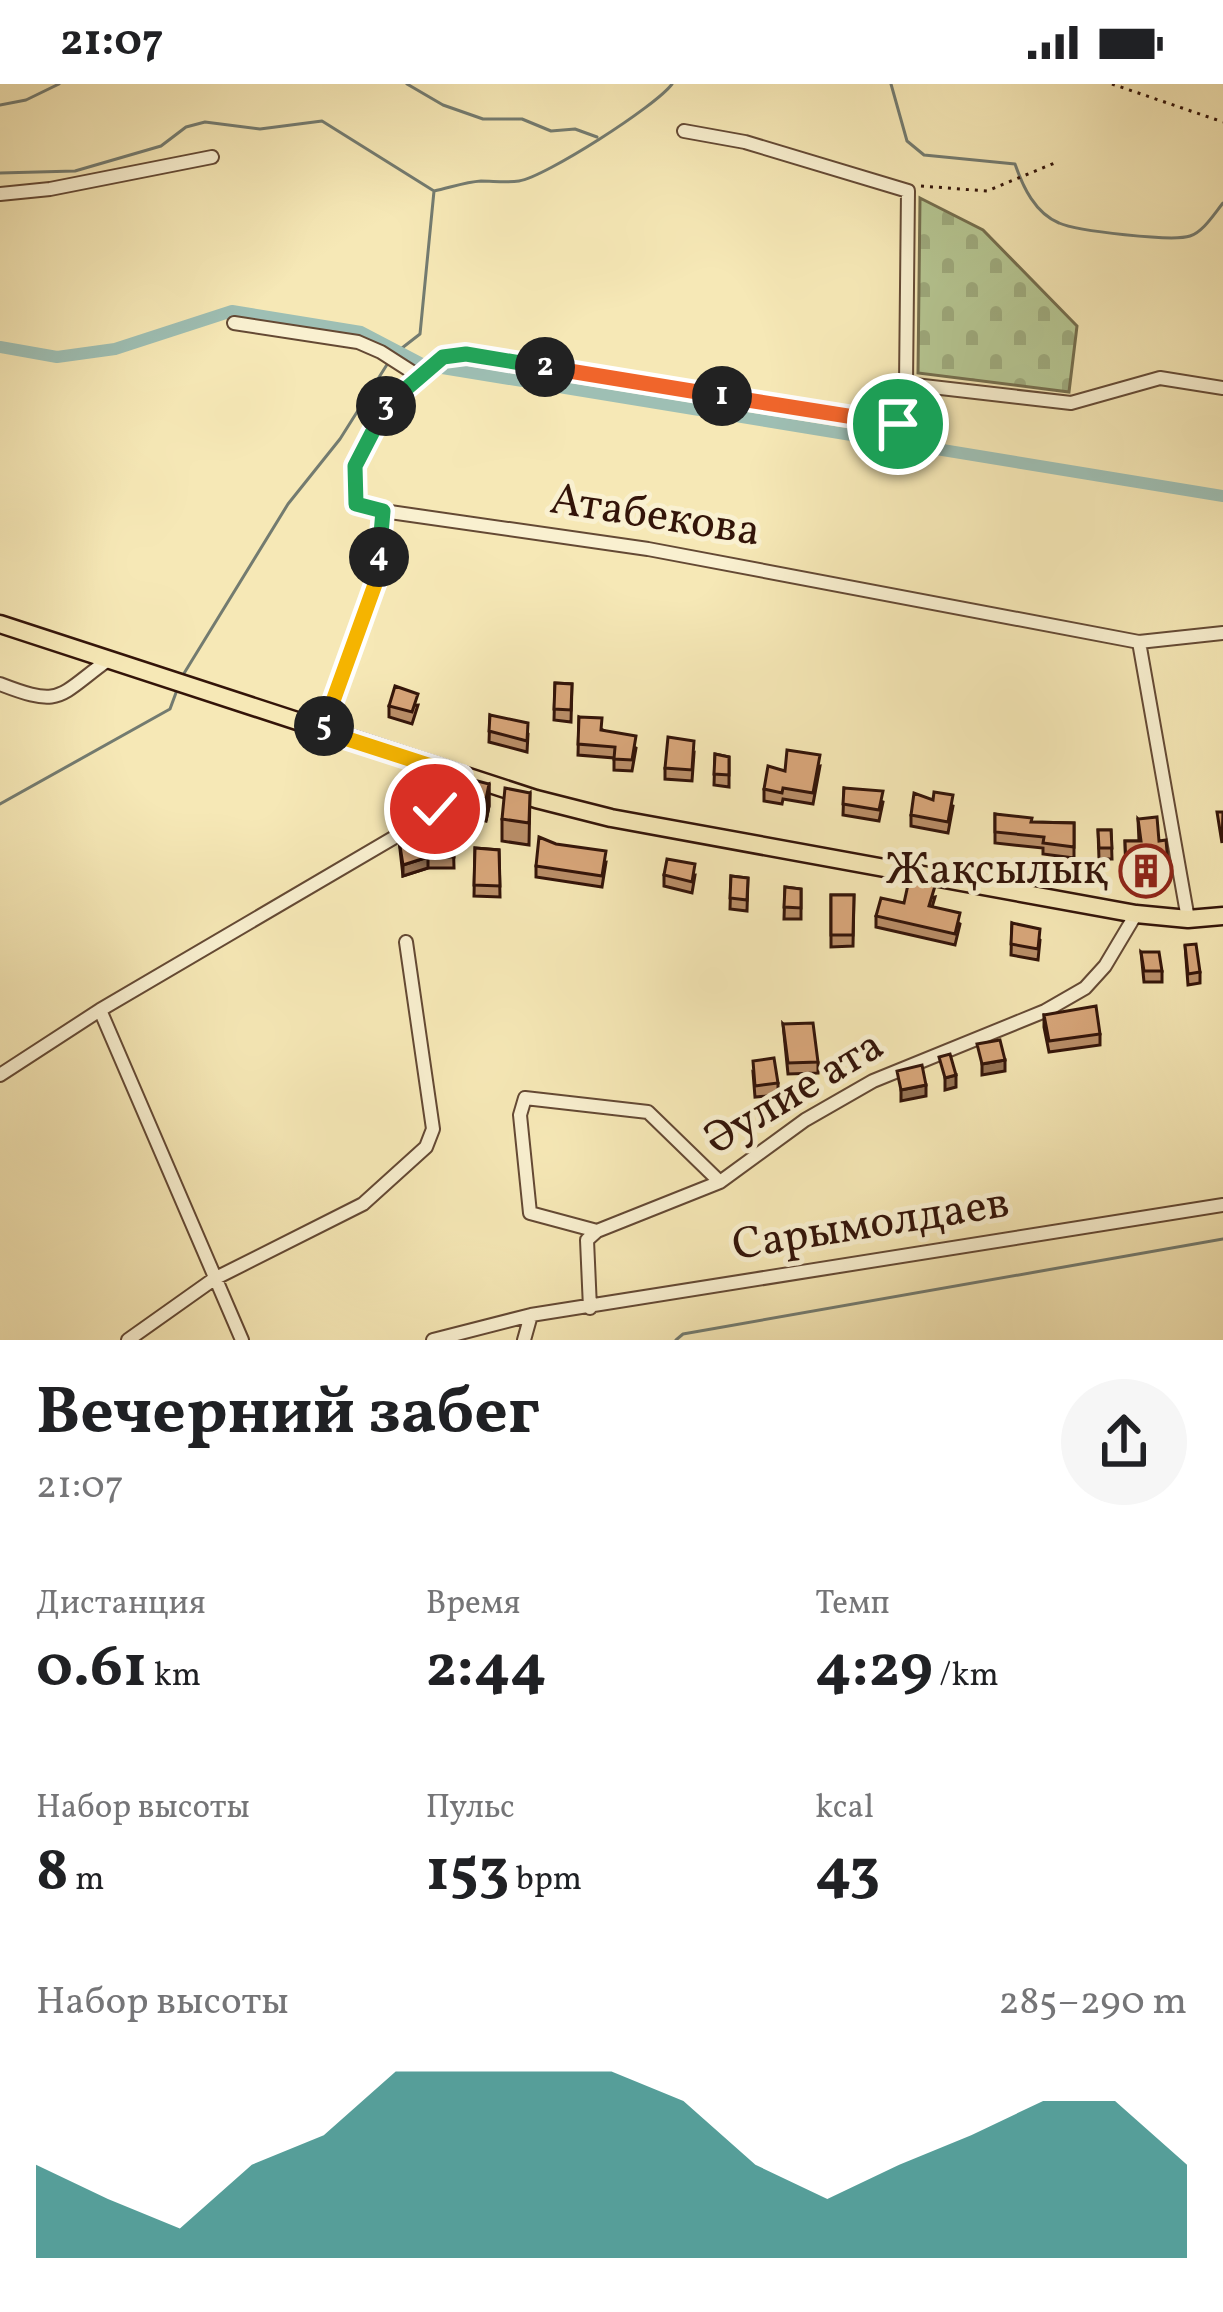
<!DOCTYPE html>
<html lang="ru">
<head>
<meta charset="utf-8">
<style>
	:root { --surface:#fff; --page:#f6f6f6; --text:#202124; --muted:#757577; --accent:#0f766e }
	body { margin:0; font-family:Vollkorn,serif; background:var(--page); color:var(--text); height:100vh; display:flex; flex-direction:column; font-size:45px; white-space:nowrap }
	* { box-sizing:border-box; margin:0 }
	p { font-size:39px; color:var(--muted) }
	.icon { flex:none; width:66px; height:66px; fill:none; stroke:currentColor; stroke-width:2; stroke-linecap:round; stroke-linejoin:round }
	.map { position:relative; height:1256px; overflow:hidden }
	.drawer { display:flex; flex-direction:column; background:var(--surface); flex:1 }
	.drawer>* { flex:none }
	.pin { position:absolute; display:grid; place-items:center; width:102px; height:102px; color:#fff; margin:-51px; border:6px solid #fff; border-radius:50%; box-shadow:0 3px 12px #0007 }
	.km { position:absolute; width:60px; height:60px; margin:-30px; border-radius:50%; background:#222; color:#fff; font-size:33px; line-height:60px; text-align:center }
	.round { display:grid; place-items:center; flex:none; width:126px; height:126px; border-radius:63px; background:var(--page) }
	.overview { display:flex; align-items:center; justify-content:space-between; height:204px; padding:0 36px }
	h1 { font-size:66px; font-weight:700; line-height:90px }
	.figures { display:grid; grid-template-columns:repeat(3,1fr); gap:18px; height:204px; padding:12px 36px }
	.figures div { display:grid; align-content:center }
	.figures b { font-size:60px; font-weight:700 }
	.figures small { font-size:33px; font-weight:400 }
	.figures p { font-size:33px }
	.chart { height:336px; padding:24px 36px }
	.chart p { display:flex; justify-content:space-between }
	.chart svg { width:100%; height:216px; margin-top:12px; fill:var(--accent); opacity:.7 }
	.status { display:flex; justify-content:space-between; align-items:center; height:84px; padding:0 60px; background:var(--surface); direction:ltr }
	.status svg { height:33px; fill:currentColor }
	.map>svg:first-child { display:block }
</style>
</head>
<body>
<div class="status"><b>21:07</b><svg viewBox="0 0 49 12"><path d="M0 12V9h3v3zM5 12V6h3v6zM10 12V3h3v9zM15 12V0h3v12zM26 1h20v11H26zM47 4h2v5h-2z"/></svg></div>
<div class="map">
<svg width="1223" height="1256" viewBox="0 0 1223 1256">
	<defs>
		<pattern id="cemetery-stones" width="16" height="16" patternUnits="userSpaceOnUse" patternTransform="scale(3)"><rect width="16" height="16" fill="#b6c793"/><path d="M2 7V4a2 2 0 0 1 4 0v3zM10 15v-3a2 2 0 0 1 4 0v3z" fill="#9daa7d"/></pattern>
	</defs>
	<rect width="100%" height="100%" fill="#f6e8b6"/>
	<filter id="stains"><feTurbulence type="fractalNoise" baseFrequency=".00167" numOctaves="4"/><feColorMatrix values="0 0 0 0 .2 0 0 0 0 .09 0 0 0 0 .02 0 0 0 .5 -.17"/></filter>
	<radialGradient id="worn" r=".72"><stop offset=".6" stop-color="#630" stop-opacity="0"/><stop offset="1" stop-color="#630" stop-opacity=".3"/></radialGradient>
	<!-- cemetery -->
	<path fill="url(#cemetery-stones)" stroke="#746e4e" stroke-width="3" d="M920,114L983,146L1077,242L1069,308L918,289Z"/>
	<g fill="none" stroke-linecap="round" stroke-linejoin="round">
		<!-- stream -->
		<path stroke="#737b70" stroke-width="3" d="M407,0L443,21L483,35H522L551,47L575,45L597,53
			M891,0L907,57L924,71L1015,80C1023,103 1035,129 1059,139C1077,147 1173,158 1190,152C1203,148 1214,130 1223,119
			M0,21L26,16L59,0
			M0,89L75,87L161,62L186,43L205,38L260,45L322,37L434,107C449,104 465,98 481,97C493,97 507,99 519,97C545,93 656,22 672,0
			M393,271L420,250L434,107
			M183,591L288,420L340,355L388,279
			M0,720L170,625L177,606
			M676,1256L683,1250L1223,1155"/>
		<!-- canal -->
		<path stroke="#9ebfb4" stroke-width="12" d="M0,263L57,273L115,265L232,227L361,248L424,281L1223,412"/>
		<!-- minor casing -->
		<g stroke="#644934" stroke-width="16">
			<path id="minor" d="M684,47L745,58L908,107L906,300
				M0,110L50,105L212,73
				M234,239L358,258L381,268L420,293
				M383,427L356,420C356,409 353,393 356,382C366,337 421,275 466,270L899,340L906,300L1071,319L1160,294L1223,304
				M1139,558L1188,835
				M0,600C62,624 57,613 108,576
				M323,647L378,492L383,427L648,465L1139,558L1223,549
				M100,926L242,1256
				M0,991L100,926L417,740L435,725L462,692
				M597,1147L530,1129L520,1031L525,1014L648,1028L720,1098
				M590,1224L587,1156L597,1147L720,1098L805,1036L873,997L1045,927L1085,904L1105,882L1136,830
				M128,1256L214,1195L363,1120L426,1063L433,1045L406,858
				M433,1256L531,1231L1223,1121
				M524,1256L531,1231"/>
		</g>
		<!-- major casing -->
		<g stroke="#331409" stroke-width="21">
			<path id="major" d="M0,540L536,715L611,734L1136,830L1188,835L1223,832"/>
		</g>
		<!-- path -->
		<path stroke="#331409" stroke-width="3" stroke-dasharray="3 6" stroke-linecap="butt" d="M1112,0L1223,38
			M921,102L987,107L1057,78"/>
		<!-- minor -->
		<use href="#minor" stroke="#f9f0d0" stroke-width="12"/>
		<!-- major -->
		<use href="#major" stroke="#f6e8b6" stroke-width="16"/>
	</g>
	<!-- wall -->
	<path fill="#ba8f69" stroke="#331409" stroke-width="3" d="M555,599L572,600L571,638L554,636Z
		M418,621L412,640L389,633V622Z
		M490,631L528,650L527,668L489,658Z
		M579,633L636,664L632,687L614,686V674L578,671Z
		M694,669L692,697L665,695V684Z
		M715,670L729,673V703L714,701Z
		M820,682L813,720L783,715L782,720L764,717V705L785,687Z
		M489,700V722L486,737L468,732V710Z
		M844,704L883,718L879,737L843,731Z
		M530,709L529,761L502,757V735Z
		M933,716L953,722L948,749L911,742V731Z
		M995,730L1032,738L1074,739V774L1043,770V764L995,759Z
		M1138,735L1159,757L1168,778V797L1126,801L1125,757H1139Z
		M1098,746H1111L1112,775H1099Z
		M453,749L454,784H428L403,792L399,756Z
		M475,764L499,766L500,813L474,812Z
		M606,778L602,803L536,793V782Z
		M664,791H695L692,809L664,802Z
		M731,792L748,794L747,827L730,825Z
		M785,803L801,805V835H784Z
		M831,811H854L853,862L831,863Z
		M935,813L932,823L960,840L955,861L876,843V832L904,819Z
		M1012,839L1040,856L1038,876L1011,871Z
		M1185,861L1200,888V899L1188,901Z
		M1141,868L1162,887V898H1144Z
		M1044,931L1100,950V961L1049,968L1044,943Z
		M783,940L818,978V989L788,990Z
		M753,988L778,999V1011L755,1013Z"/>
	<!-- shaded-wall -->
	<path fill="#977455" stroke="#331409" stroke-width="3" d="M489,700V722L486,737V715Z
		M428,773V784L403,792V781Z
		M1005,976V987L982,991V980Z
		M956,991V1003L945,1006V994Z
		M926,1001V1012L901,1017V1006Z"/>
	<!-- building -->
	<path fill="#d8a67a" stroke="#331409" stroke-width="3" d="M555,599L572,600L571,626L554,625Z
		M395,602L418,610L412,628L389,622Z
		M490,631L528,639L527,657L489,647Z
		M579,633L602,634L601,646L636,652L632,676L614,675L615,663L578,660Z
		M668,653L694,657L692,686L665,684Z
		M787,666L820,671L813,709L783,704L782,709L764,705L768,682L785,687Z
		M715,670L729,673V691L714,690Z
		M470,695L489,700L486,715L468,710Z
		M505,704L530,709L529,739L502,735Z
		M844,704L883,707L879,726L843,720Z
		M934,708L953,711L948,738L911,731L914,709L933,716Z
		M1217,728H1223L1222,759Z
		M995,730L1032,734L1031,738L1074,739V763L1043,759L1044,753L995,748Z
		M1157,733L1159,757L1166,756L1168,778L1126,782L1125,757H1141L1138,735Z
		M1098,746H1111L1112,764H1099Z
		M453,749L454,773H428L403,781L399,756Z
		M539,753L556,760L606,767L602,792L536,782Z
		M475,764L499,766L500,802L474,801Z
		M667,775L695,780L692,798L664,791Z
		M731,792L748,794L747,816L730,814Z
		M909,796L935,802L929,822L960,829L955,850L876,832L881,814L904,819Z
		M785,803L801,805V824L784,823Z
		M831,811H854L853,851H831Z
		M1012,839L1040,845L1038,865L1011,860Z
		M1196,860L1200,888L1188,890L1185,861Z
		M1141,868H1159L1162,887H1144Z
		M1096,922L1100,950L1049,957L1044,931Z
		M813,939L818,978L788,979L783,940Z
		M1000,956L1005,976L982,980L977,960Z
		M950,970L956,991L945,994L939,973Z
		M774,974L778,999L755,1002L753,977Z
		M922,981L926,1001L901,1006L897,987Z"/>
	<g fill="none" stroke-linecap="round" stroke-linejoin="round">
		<!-- split-1 casing -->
		<g stroke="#fff" stroke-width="24">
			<path id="split-1" d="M722,312L898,340"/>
		</g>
		<!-- split-2 casing -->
		<g stroke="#fff" stroke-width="24">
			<path id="split-2" d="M545,283L722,312"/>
		</g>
		<!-- split-3 casing -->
		<g stroke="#fff" stroke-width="24">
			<path id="split-3" d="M386,322L443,273L466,270L545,283"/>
		</g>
		<!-- split-4 casing -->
		<g stroke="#fff" stroke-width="24">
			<path id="split-4" d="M379,473L383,427L356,420L355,382L386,322"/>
		</g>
		<!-- split-5 casing -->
		<g stroke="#fff" stroke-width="24">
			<path id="split-5" d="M324,642L378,492L379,473"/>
		</g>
		<!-- split-6 casing -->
		<g stroke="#fff" stroke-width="24">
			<path id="split-6" d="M324,642L323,647L462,692L435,725"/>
		</g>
		<!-- split-1 -->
		<use href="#split-1" stroke="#f0652b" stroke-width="15"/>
		<!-- split-2 -->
		<use href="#split-2" stroke="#f0652b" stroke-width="15"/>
		<!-- split-3 -->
		<use href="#split-3" stroke="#22a559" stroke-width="15"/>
		<!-- split-4 -->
		<use href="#split-4" stroke="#22a559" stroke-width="15"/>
		<!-- split-5 -->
		<use href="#split-5" stroke="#f5b400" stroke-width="15"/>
		<!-- split-6 -->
		<use href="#split-6" stroke="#f5b400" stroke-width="15"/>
	</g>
	<!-- icons -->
	<defs>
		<g id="building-ring" transform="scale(2.7)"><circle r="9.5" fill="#f9f0d0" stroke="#8f2418" stroke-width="1.5"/><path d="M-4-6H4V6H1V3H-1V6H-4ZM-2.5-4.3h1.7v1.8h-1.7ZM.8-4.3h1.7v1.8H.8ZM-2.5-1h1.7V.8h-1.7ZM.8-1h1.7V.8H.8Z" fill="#8f2418"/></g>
	</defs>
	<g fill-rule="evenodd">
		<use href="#building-ring" x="1146" y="787"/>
	</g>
	<g text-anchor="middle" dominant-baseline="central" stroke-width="10" stroke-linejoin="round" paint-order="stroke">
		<!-- street labels -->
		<g font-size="45" fill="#331409" stroke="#f9f0d0">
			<text transform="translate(655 433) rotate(9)">Атабекова</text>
			<text transform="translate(795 1010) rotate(-31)">Әулие ата</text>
			<text transform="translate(871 1142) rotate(-9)">Сарымолдаев</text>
		</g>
		<!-- poi labels -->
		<g font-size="45" fill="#331409" stroke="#f9f0d0" text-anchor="end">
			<text x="1107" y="787">Жақсылық</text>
		</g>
	</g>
	<rect width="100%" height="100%" filter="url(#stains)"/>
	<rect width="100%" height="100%" fill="url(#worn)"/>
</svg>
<div class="pin" style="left:898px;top:340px;background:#1e9e55"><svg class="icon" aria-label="arrive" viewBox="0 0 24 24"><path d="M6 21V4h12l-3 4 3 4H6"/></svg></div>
<div class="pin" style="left:435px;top:725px;background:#d93025"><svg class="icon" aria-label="check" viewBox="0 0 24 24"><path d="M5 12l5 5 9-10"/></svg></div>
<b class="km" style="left:722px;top:312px">1</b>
<b class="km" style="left:545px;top:283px">2</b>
<b class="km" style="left:386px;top:322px">3</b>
<b class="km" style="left:379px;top:473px">4</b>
<b class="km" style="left:324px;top:642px">5</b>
</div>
<section class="drawer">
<div class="overview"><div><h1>Вечерний забег</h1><p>21:07</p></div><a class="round"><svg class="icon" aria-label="share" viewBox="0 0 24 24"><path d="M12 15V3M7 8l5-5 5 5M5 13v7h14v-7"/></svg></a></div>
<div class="figures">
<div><p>Дистанция</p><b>0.61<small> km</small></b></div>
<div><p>Время</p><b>2:44</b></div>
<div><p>Темп</p><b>4:29<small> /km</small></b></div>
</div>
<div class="figures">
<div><p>Набор высоты</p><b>8<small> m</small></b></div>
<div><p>Пульс</p><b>153<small> bpm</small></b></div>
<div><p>kcal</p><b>43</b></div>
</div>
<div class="chart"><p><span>Набор высоты</span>285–290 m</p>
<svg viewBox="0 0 160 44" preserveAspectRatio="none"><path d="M0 44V25L10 32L20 38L30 25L40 19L50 6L60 6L70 6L80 6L90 12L100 25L110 32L120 25L130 19L140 12L150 12L160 25V44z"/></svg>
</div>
</section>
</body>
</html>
